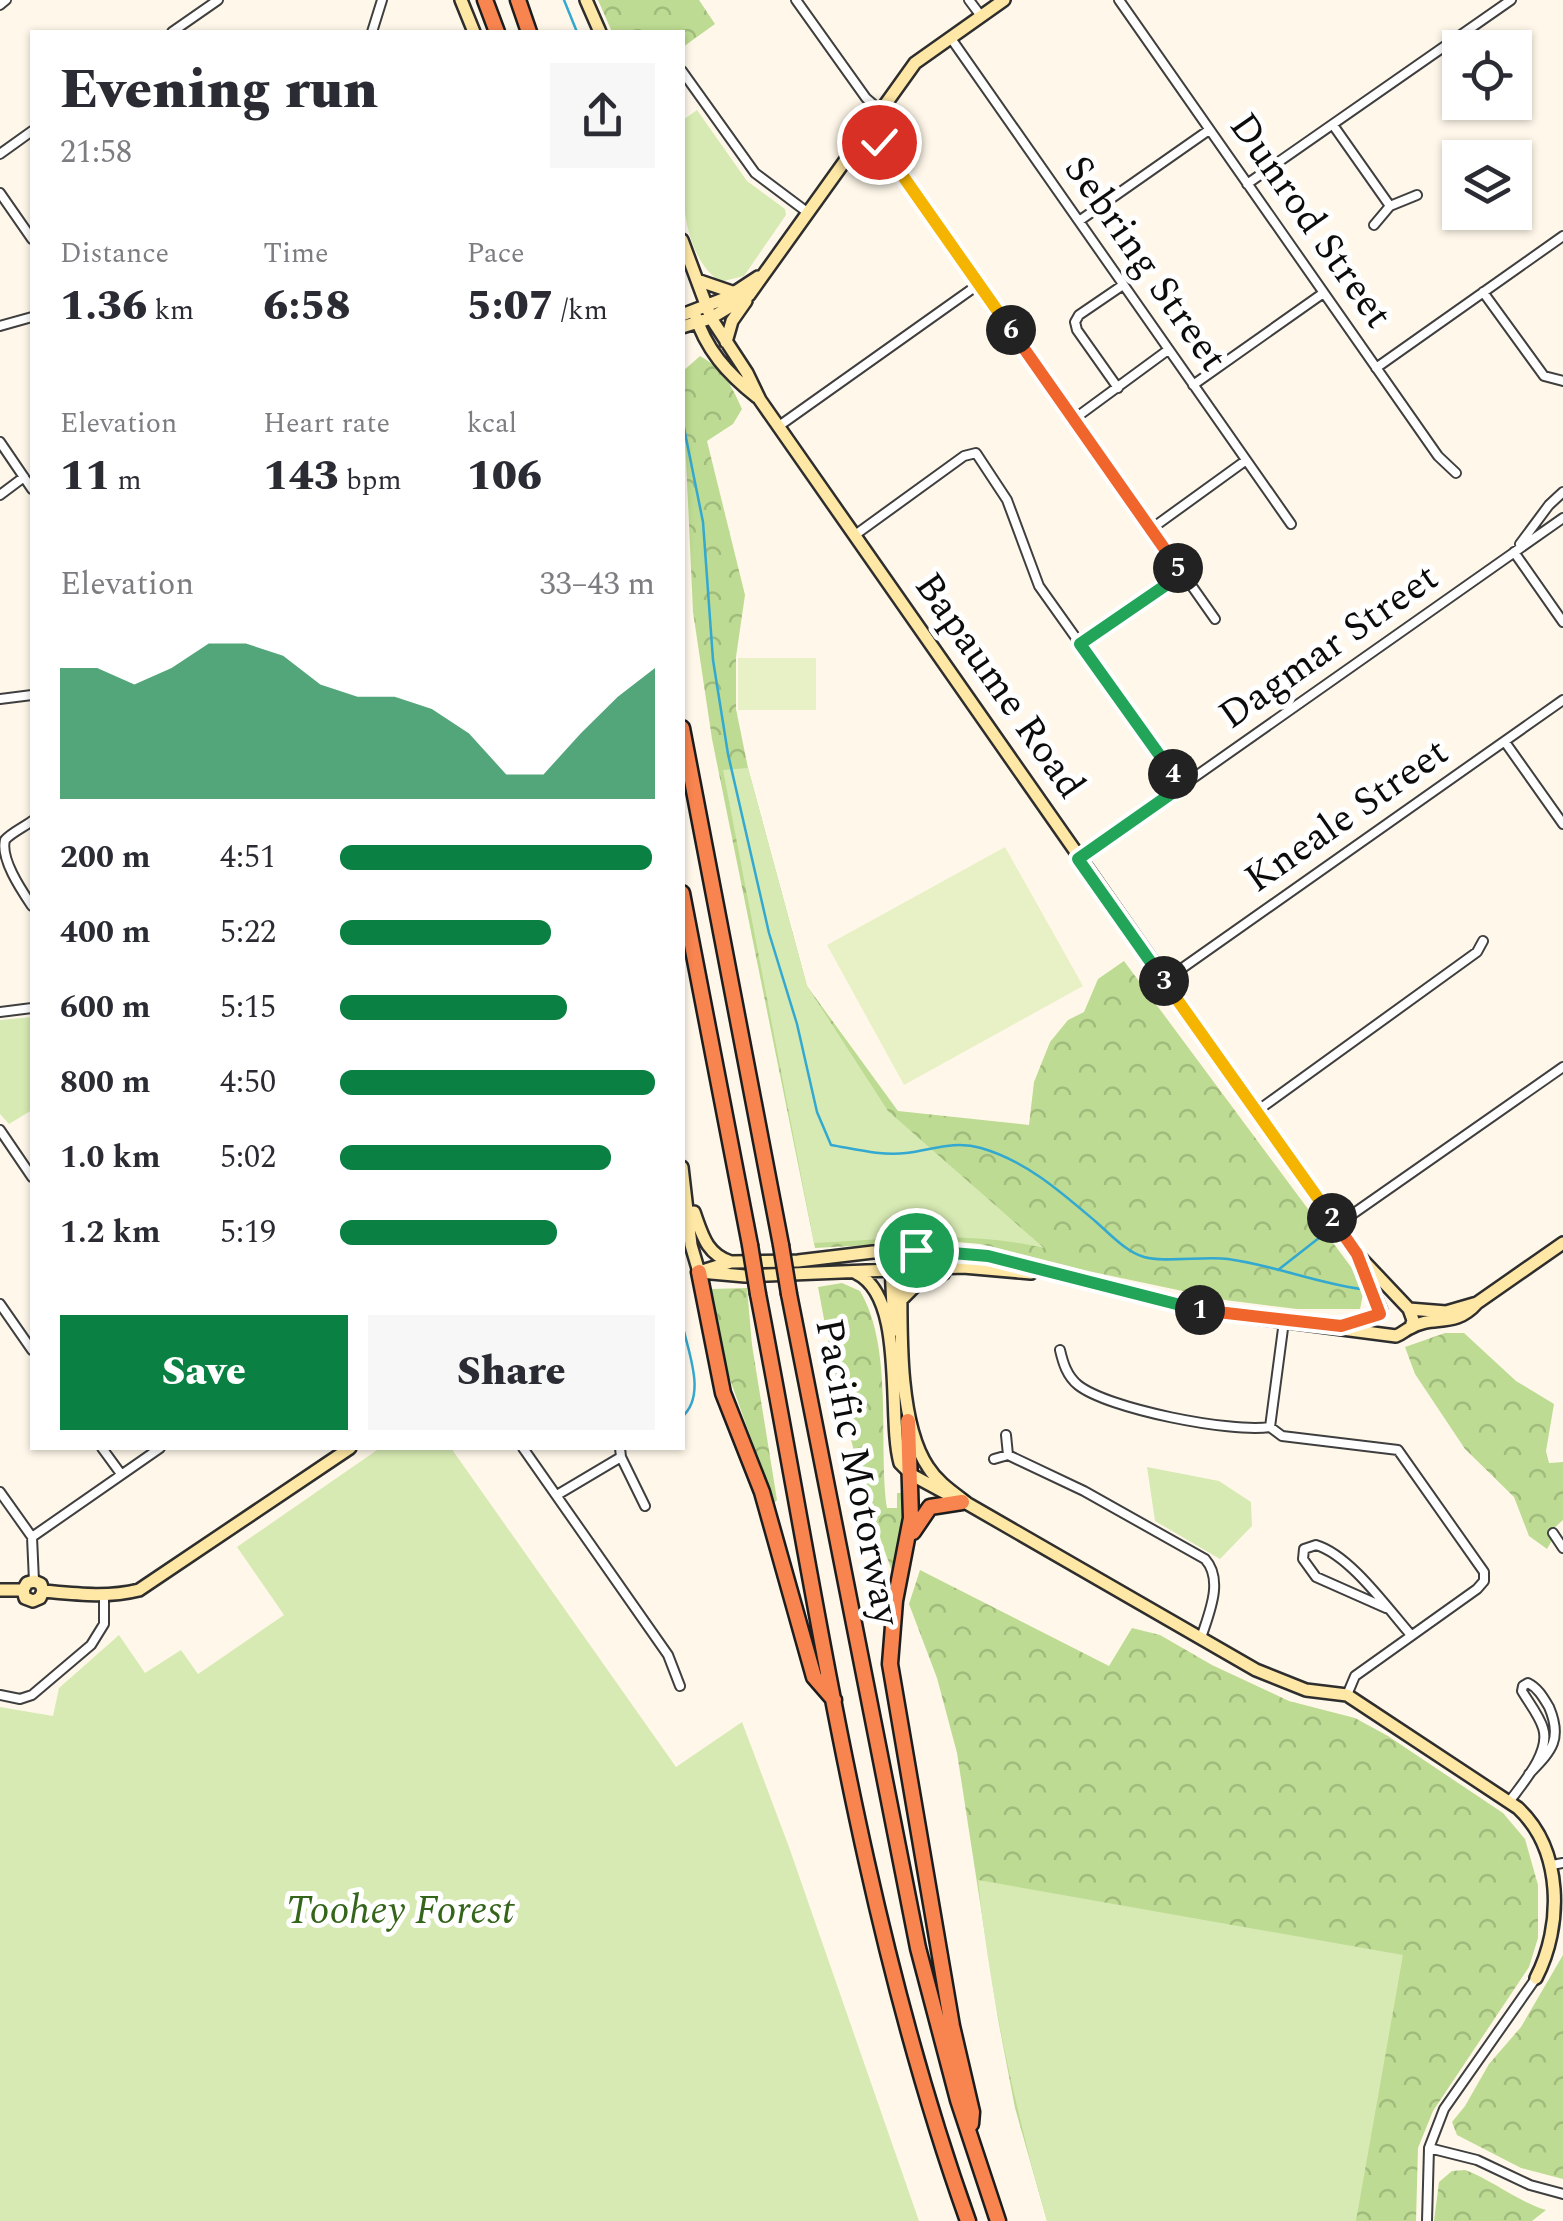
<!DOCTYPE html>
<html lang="en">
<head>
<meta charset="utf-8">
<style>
	:root { --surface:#fff; --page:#f7f7f7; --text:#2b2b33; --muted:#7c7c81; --accent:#0b8043 }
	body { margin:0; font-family:Spectral,serif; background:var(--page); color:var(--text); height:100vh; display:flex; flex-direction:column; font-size:38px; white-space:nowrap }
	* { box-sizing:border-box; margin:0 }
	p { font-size:32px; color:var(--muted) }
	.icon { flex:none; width:55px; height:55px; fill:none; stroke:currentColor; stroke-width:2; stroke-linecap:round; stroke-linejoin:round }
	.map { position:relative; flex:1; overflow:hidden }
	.drawer { position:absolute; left:30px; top:30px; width:655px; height:1420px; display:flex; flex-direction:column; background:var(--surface); border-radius:0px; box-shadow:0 2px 8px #0004 }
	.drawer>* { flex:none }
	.fabs { position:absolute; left:1442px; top:30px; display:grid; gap:20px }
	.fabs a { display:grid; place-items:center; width:90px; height:90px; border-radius:0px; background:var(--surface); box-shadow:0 2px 8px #0004; font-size:50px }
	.pin { position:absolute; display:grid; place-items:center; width:85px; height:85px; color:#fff; margin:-42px; border:5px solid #fff; border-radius:50%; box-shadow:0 2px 10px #0007 }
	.km { position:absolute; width:50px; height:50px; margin:-25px; border-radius:50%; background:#222; color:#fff; font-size:28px; line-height:50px; text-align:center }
	.round { display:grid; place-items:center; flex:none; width:105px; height:105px; border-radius:0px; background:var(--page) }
	.headline { display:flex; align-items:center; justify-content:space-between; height:170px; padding:0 30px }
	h1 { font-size:55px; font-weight:800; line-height:75px }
	.stats { display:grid; grid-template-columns:repeat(3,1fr); gap:15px; height:170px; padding:10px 30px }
	.stats div { display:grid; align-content:center }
	.stats b { font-size:42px; font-weight:800 }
	.stats small { font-size:28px; font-weight:400 }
	.stats p { font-size:28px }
	.chart { height:280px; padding:20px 30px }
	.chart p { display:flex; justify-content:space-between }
	.chart svg { width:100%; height:180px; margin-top:10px; fill:var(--accent); opacity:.7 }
	.action { display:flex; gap:20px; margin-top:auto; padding:20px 30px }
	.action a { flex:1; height:115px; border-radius:0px; background:var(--accent); color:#fff; font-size:40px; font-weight:800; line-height:115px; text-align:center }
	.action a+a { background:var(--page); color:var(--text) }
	ul { padding:0 30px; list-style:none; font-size:32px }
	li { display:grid; grid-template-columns:160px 120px 1fr; align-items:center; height:75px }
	li i { height:25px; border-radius:12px; background:var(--accent) }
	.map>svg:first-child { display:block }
</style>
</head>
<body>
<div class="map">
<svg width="1563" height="2221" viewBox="0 0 1563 2221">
	<defs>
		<pattern id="forest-crowns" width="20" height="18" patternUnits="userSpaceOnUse" patternTransform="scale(2.5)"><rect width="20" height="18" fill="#bddb92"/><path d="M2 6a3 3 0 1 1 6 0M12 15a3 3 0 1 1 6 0" fill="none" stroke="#a1bb7d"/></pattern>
	</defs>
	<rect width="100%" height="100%" fill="#fff8ea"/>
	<!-- forest -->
	<path fill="url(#forest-crowns)" d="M598,0H699L715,24L683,47L682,32H612Z
		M700,356C723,369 732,386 742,409L733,424L707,441L745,595L736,657V709L748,768L807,986L898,1111L1029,1125L1034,1082L1050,1042L1068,1020L1084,1012L1098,979L1124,961L1354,1271L1363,1294L1360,1309H1297L1225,1300L1088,1271L980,1244L946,1241L815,1248L712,739L693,612L682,372Z
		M842,1283L860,1291C894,1348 878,1444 887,1508H897V1493H902C908,1520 899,1547 893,1574C858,1480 836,1386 818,1287Z
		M747,1288L752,1345L777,1500L774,1503L727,1371L711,1289Z
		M1445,1333H1464L1516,1381L1554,1404L1546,1451L1549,1463L1563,1462V1520L1552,1530L1551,1542L1547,1549L1529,1536L1514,1497L1465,1449L1415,1374L1405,1347Z
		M920,1570L1109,1666L1132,1628L1160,1635L1212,1665L1289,1701L1355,1718L1388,1736L1503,1813L1525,1839L1538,1885V1938L1529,1967L1433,2111L1418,2148L1416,2221H1047L1015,2108L998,2019L957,1753L937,1678L909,1604Z
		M1563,1955V2179L1521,2168L1457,2135L1452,2122L1465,2106L1489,2064L1521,2027Z
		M1465,2170C1494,2181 1517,2201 1546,2210L1532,2221H1434L1439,2182L1452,2171Z"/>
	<!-- park -->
	<path fill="#d7eab3" d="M697,110L747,181L785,209L786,215L744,276L720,282C675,249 682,170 683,120Z
		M748,768L807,986L888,1111L1044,1248C966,1230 893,1239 814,1243L723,770Z
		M32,1017V1110L9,1124L0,1114V1020Z
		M380,1448H451L676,1767L742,1722L789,1847L919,2221H0V1707L53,1716L59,1688L119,1635L145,1673L181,1650L198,1674L284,1615L237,1547Z
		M1147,1467L1219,1481L1251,1502L1252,1526L1220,1559L1155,1521Z
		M978,1880L1403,1955L1356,2221H1047C1015,2109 990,1996 978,1880Z"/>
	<!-- pitch -->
	<path fill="#e8f1c5" d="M738,658H816V710H738Z
		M1005,847L1083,986L904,1085L827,945Z"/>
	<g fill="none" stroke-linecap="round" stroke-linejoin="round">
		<!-- stream -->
		<path stroke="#33a8d0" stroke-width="2.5" d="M564,0L577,32
			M682,418L703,522L713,660L728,754L769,933L797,1024L817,1112L831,1145C855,1149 881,1156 906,1153C932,1150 954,1140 981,1148C1026,1161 1060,1191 1095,1221C1109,1233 1126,1252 1144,1257C1164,1263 1204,1256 1228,1259C1273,1265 1316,1283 1361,1289
			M1278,1270L1324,1234
			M682,1323C688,1352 707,1395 682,1417"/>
		<!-- street casing -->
		<g stroke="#3f3f3f" stroke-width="12">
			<path id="street" d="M796,0L866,98L881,111
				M969,0L981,16
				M1119,0L1438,456L1456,473
				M0,5L6,0
				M172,32L218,0
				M372,32L382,0
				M950,37L1291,524
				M682,71L755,173L807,212
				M1333,125L1390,206
				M865,134L879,142L888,154L1215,619
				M0,154L32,131
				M1247,184L1511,0
				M0,193L32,239
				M1079,221L1209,130
				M1374,225L1390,206L1417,195
				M1483,292L1544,376L1563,381
				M0,326L32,317
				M1376,368L1563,236
				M1193,385L1322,294
				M1118,388L1077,330L1075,322L1079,315L1123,285
				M1074,419L1168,350
				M779,426L979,284
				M0,442L32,489
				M0,495L24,477
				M1151,529L1245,461
				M855,535L964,456L976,453L1007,500L1039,586L1182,787
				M1520,544L1549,505L1563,492
				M1514,552L1563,622
				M1080,644L1182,574
				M0,699L32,695
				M1505,742L1563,824
				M32,821C24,827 11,833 5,840C0,859 22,891 32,906
				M1078,859L1563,518
				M1164,981L1563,700
				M0,1012L32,1008
				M1257,1111L1477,952L1483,941
				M0,1130L32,1177
				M1337,1225L1563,1067
				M0,1304L32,1350
				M1060,1350C1063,1363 1067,1376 1078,1385C1108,1409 1231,1433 1270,1427
				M1270,1427L1282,1436L1398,1450L1484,1572V1581L1477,1589L1355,1676L1347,1695
				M1270,1427L1284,1321
				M102,1448L121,1474
				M523,1448L668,1655L680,1686
				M620,1448L621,1457L645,1506
				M1008,1455L1084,1491L1205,1559C1224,1580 1209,1613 1201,1638
				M994,1459L1008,1455L1006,1435
				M0,1492L32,1537L34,1581
				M557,1495L621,1457
				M1553,1533L1563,1548
				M32,1537L160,1448
				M1386,1608L1316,1577L1303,1559L1304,1549L1316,1545C1350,1555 1388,1609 1411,1635
				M0,1695L20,1699L32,1695L91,1645L104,1624V1595
				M1509,1802C1522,1784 1551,1752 1543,1728C1539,1715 1529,1703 1522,1691L1523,1686L1528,1683C1538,1688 1543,1697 1549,1707C1563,1740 1551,1751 1529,1774
				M1552,1865L1563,1863
				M1429,2148L1477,2160L1530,2185L1563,2194
				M1427,2221L1429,2148L1444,2109L1536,1978"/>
		</g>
		<!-- secondary casing -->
		<g stroke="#2e2e2e" stroke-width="16">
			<path id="secondary" d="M461,0L474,32
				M586,0L600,32
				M682,240L711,318L747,373L760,400L1357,1254L1409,1309L1413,1320L1411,1327
				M697,280L735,293
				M694,312C706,350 727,373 757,397
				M682,315L726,298L758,277
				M682,327L711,318L749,295L915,63L1004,0
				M726,342L732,321L746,301
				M682,1167L691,1245L699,1272
				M694,1212C702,1234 706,1254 731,1262
				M897,1251L901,1268C901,1322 897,1422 928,1467C938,1483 954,1493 968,1504L1256,1670L1306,1690L1347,1695L1518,1808C1563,1850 1563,1926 1536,1978
				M1361,1262L1381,1311
				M891,1264L894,1330
				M699,1272L731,1262L798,1261L873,1252L951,1251L1008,1261L1196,1310L1396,1336C1402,1334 1405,1330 1410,1328C1434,1314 1454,1329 1477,1303L1563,1243
				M700,1272L745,1276L963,1267L1031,1273
				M856,1273C907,1297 887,1417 900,1463L912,1475L949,1495
				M902,1299L917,1284L944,1273
				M1409,1309L1446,1312L1477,1303
				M1345,1325L1379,1314
				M0,1590H23L27,1583L34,1581L41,1584L43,1591C76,1594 107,1598 139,1590L350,1448
				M23,1590L25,1598L33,1601L40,1598L43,1591"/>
		</g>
		<!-- highway casing -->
		<g stroke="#1d1d1d" stroke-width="19">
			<path id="highway" d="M485,0L497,32
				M518,0L529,32
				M682,728L781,1245
				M682,893L750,1245
				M699,1272L723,1393L762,1492L814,1677L834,1700
				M758,1294C818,1604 861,1922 968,2221
				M789,1294L918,1948L958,2100L998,2221
				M908,1421L911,1518L895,1601L890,1664L952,2026L972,2112L971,2124
				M913,1532L930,1507L962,1502"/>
		</g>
		<!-- street -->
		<use href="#street" stroke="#fff" stroke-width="8"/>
		<!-- secondary -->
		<use href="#secondary" stroke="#ffe8a5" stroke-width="11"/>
		<!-- highway -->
		<use href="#highway" stroke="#f8844f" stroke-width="14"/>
		<!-- highway-bridge casing -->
		<g stroke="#1d1d1d" stroke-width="19" stroke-linecap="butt">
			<path id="highway-bridge" d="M750,1245L758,1294
				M781,1245L789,1294"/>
		</g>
		<!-- highway-bridge -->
		<use href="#highway-bridge" stroke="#f8844f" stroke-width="14"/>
	</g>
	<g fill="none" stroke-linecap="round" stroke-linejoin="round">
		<!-- split-1 casing -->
		<g stroke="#fff" stroke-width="20">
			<path id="split-1" d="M916,1250L988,1256L1200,1310"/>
		</g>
		<!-- split-2 casing -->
		<g stroke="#fff" stroke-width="20">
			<path id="split-2" d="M1200,1310L1341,1326L1380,1314L1357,1254L1332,1218"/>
		</g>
		<!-- split-3 casing -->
		<g stroke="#fff" stroke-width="20">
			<path id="split-3" d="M1164,981L1332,1218"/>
		</g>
		<!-- split-4 casing -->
		<g stroke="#fff" stroke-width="20">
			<path id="split-4" d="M1164,981L1078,859L1182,786L1173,774"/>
		</g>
		<!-- split-5 casing -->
		<g stroke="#fff" stroke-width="20">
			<path id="split-5" d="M1173,774L1080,644L1182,574L1178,568"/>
		</g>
		<!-- split-6 casing -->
		<g stroke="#fff" stroke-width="20">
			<path id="split-6" d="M1011,330L1178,568"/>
		</g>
		<!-- split-7 casing -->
		<g stroke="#fff" stroke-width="20">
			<path id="split-7" d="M879,142L1011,330"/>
		</g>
		<!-- split-1 -->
		<use href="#split-1" stroke="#22a559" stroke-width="12"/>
		<!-- split-2 -->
		<use href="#split-2" stroke="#f0652b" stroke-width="12"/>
		<!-- split-3 -->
		<use href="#split-3" stroke="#f5b400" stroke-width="12"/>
		<!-- split-4 -->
		<use href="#split-4" stroke="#22a559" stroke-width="12"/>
		<!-- split-5 -->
		<use href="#split-5" stroke="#22a559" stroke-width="12"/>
		<!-- split-6 -->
		<use href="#split-6" stroke="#f0652b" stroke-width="12"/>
		<!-- split-7 -->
		<use href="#split-7" stroke="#f5b400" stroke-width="12"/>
	</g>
	<g text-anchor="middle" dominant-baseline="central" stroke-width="10" stroke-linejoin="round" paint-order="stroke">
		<!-- street labels -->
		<g font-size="40" fill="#0c0c0c" stroke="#fff">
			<text transform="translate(1310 221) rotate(55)">Dunrod Street</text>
			<text transform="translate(1145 264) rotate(55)">Sebring Street</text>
			<text transform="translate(1329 647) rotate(-35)">Dagmar Street</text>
			<text transform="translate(999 686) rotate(55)">Bapaume Road</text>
			<text transform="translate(1347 816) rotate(-35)">Kneale Street</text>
			<text transform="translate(857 1472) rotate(79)">Pacific Motorway</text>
		</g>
		<!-- park labels -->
		<g font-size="40" font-style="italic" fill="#35641b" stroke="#fff">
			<text x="400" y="1911">Toohey Forest</text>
		</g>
	</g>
</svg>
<div class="fabs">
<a><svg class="icon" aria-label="locate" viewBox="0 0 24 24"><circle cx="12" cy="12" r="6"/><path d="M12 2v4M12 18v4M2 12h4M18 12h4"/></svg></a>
<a><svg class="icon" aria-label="layers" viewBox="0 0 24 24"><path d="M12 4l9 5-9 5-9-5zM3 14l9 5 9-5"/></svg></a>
</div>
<div class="pin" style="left:916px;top:1250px;background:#1e9e55"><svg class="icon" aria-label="arrive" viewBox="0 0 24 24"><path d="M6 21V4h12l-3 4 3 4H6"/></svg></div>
<div class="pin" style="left:879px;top:142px;background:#d93025"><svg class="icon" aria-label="check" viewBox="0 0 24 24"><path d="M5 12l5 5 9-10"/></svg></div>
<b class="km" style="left:1200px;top:1310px">1</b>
<b class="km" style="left:1332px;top:1218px">2</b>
<b class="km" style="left:1164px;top:981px">3</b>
<b class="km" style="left:1173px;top:774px">4</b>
<b class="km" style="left:1178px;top:568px">5</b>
<b class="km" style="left:1011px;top:330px">6</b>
<section class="drawer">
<div class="headline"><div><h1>Evening run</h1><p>21:58</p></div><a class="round"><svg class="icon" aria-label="share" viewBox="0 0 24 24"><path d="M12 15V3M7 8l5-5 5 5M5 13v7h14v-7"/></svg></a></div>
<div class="stats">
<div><p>Distance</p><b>1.36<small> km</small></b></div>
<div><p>Time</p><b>6:58</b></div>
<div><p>Pace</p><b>5:07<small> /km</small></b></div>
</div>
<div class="stats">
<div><p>Elevation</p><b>11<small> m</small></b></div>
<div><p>Heart rate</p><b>143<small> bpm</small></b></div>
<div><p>kcal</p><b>106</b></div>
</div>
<div class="chart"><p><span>Elevation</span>33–43 m</p>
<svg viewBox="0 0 160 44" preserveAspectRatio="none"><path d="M0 44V12L10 12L20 16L30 12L40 6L50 6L60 9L70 16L80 19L90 19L100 22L110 28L120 38L130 38L140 28L150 19L160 12V44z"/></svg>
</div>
<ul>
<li><b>200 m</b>4:51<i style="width:99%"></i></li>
<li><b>400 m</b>5:22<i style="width:67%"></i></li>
<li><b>600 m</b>5:15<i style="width:72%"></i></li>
<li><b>800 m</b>4:50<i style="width:100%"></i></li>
<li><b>1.0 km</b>5:02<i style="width:86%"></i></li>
<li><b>1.2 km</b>5:19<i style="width:69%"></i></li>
</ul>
<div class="action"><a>Save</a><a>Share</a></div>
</section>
</div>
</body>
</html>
